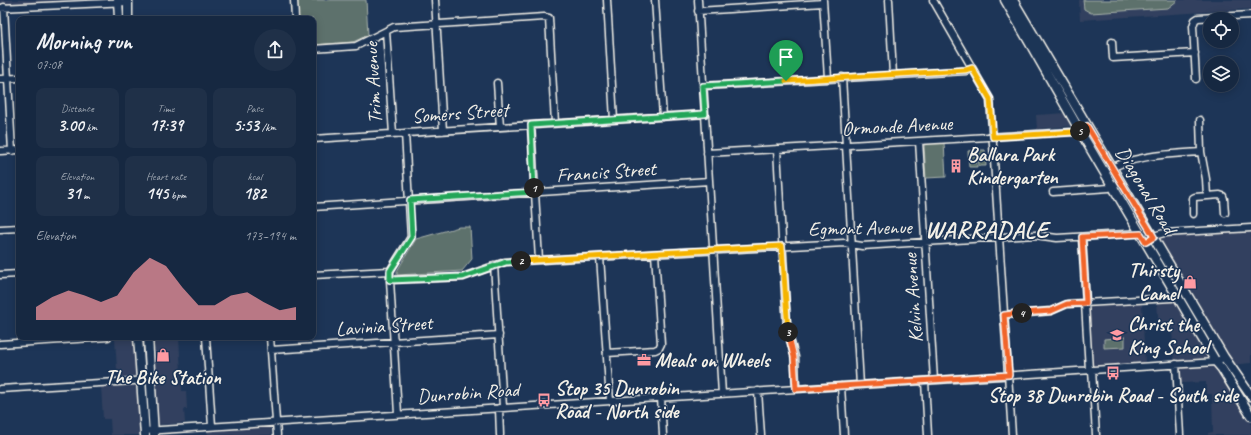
<!DOCTYPE html>
<html lang="en">
<head>
<meta charset="utf-8">
<style>
	:root { --surface:#162841; --page:#1f3048; --text:#f1f3f6; --muted:#9ea6b1; --line:#35445a; --accent:#ff9aa2 }
	body { margin:0; font-family:Caveat,sans-serif; background:var(--page); color:var(--text); height:100vh; display:flex; flex-direction:column; font-size:15px; white-space:nowrap }
	* { box-sizing:border-box; margin:0 }
	p { font-size:13px; color:var(--muted) }
	.icon { flex:none; width:22px; height:22px; fill:none; stroke:currentColor; stroke-width:2; stroke-linecap:round; stroke-linejoin:round }
	.map { position:relative; flex:1; overflow:hidden }
	.details { position:absolute; left:16px; top:16px; width:300px; height:324px; display:flex; flex-direction:column; background:var(--surface); border-radius:8px; box-shadow:0 2px 10px #0003,0 0 0 1px var(--line) }
	.details>* { flex:none }
	.buttons { position:absolute; left:1203px; top:12px; display:grid; gap:8px }
	.buttons a { display:grid; place-items:center; width:36px; height:36px; border-radius:50%; background:var(--surface); box-shadow:0 2px 10px #0003,0 0 0 1px var(--line); font-size:20px }
	.pin { position:absolute; display:grid; place-items:center; width:34px; height:34px; color:#fff; margin:-41px -17px; border-radius:50% 50% 50% 0; rotate:-45deg; box-shadow:0 0 4px #0007 }
	.pin .icon { rotate:45deg }
	.km { position:absolute; width:20px; height:20px; margin:-10px; border-radius:50%; background:#222; color:#fff; font-size:11px; line-height:20px; text-align:center }
	.round { display:grid; place-items:center; flex:none; width:42px; height:42px; border-radius:21px; background:var(--page) }
	.overview { display:flex; align-items:center; justify-content:space-between; height:68px; padding:0 20px }
	h1 { font-size:22px; font-weight:700; line-height:30px }
	.metrics { display:grid; grid-template-columns:repeat(3,1fr); gap:6px; height:68px; padding:4px 20px }
	.metrics div { display:grid; align-content:center; border-radius:8px; background:var(--page); text-align:center }
	.metrics b { font-size:17px; font-weight:700 }
	.metrics small { font-size:11px; font-weight:400 }
	.metrics p { font-size:11px }
	.chart { height:112px; padding:8px 20px }
	.chart p { display:flex; justify-content:space-between }
	.chart svg { width:100%; height:72px; margin-top:4px; fill:var(--accent); opacity:.7 }
	.map>svg:first-child { display:block }
</style>
</head>
<body>
<div class="map">
<svg width="1251" height="435" viewBox="0 0 1251 435">
	<rect width="100%" height="100%" fill="#1d3557"/>
	<filter id="ink" filterUnits="userSpaceOnUse"><feTurbulence type="fractalNoise" baseFrequency=".025" numOctaves="2"/><feDisplacementMap in="SourceGraphic" scale="8" xChannelSelector="R" yChannelSelector="G"/><feConvolveMatrix kernelMatrix="1 2 1 2 8 2 1 2 1" color-interpolation-filters="sRGB"/></filter>
	<g filter="url(#ink)">
		<!-- built -->
		<path fill="#32415e" d="M0,0H110L0,5Z
			M1079,0H1251V9L1080,20Z
			M1067,113L1074,126L1037,129L1036,115Z
			M1251,231V363L1230,365L1159,240L1160,237L1164,236Z
			M1177,301L1251,423V435H1208V433L1213,432L1212,394H1206V382L1181,383L1179,360H1174L1172,331H1159L1157,302Z
			M1142,304L1145,363L1092,366L1089,307Z
			M152,337H179L182,391H186L187,409H184L185,423L159,425L157,422Z
			M137,338L139,378L120,379L119,370L117,369L115,339Z
			M140,383L143,435H111L110,419H103L101,386Z
			M271,426V435H208L207,430Z"/>
		<!-- green -->
		<path fill="#5d716c" stroke="#a8b1aa" d="M297,0H366L368,35L353,42L313,45V19H298Z
			M1083,0H1178L1168,8L1091,13L1084,9Z
			M944,143L946,177L926,178L924,144Z
			M976,150L977,167H969L968,151Z
			M978,150H985L986,166H979Z
			M459,227H470L472,259L462,271L397,275V271L416,239Z
			M1125,337V347L1104,348V339Z"/>
		<g fill="none" stroke-linecap="round" stroke-linejoin="round">
			<!-- minor casing -->
			<g stroke="#f4f1e8" stroke-width="9">
				<path id="minor" d="M294,0L295,19
					M435,0L443,131
					M607,0L614,120
					M655,0L663,117
					M698,0L722,394
					M823,0L828,78
					M889,0L893,75
					M933,0L990,99L1012,435
					M4,7L12,151
					M0,8L128,2
					M698,11L823,3
					M386,31L393,134
					M1112,42L1113,58L1195,53
					M313,49L356,46L394,27L544,17L549,18L555,123
					M842,77L860,385
					M0,79L19,78
					M1196,79L1193,26L1195,20L1198,18L1251,15
					M497,83L500,127
					M703,86L966,71L972,68
					M1200,120L1201,152L1206,179L1207,196
					M531,125L539,260
					M313,139L705,114
					M919,141L934,380
					M777,149L787,328L795,357L796,389
					M0,151L19,150
					M707,153L1074,132L1087,126
					M1104,172C1130,155 1172,154 1201,152
					M1053,192L1109,188L1116,184
					M313,207L709,181
					M1193,214V198L1195,197L1220,195L1223,196L1224,199L1225,213
					M0,229L19,228
					M1082,237L1086,303
					M1150,239L1157,235L1164,233L1251,228
					M600,257L610,401
					M494,265L503,407
					M390,271L411,237L405,133
					M0,275L19,274
					M313,275L390,271V280L463,277L505,262L844,243L862,246L1035,235L1057,238L1143,233
					M390,280L398,414
					M1085,303L1089,370
					M1004,315L1051,311L1067,304L1172,298L1178,296
					M206,337L212,426
					M270,337L277,435
					M0,344L108,337
					M271,350L499,335
					M607,353L655,350L659,348L661,344L655,254
					M1176,364L1180,435
					M1092,370L1096,435
					M925,381L928,435
					M841,386L844,435
					M0,389L150,380
					M758,391L761,435
					M661,397L663,435
					M499,408L500,435
					M145,431L1216,362L1224,357"/>
			</g>
			<!-- major casing -->
			<g stroke="#f4f1e8" stroke-width="11">
				<path id="major" d="M118,0L119,19
					M128,0V19
					M1005,0L1080,131L1216,362L1222,369L1251,416
					M1013,0L1224,357L1251,396
					M138,337L145,435
					M148,337L154,435"/>
			</g>
			<!-- minor -->
			<use href="#minor" stroke="#1d3557" stroke-width="6"/>
			<!-- major -->
			<use href="#major" stroke="#1d3557" stroke-width="8"/>
		</g>
	</g>
	<g fill="none" stroke-linecap="round" stroke-linejoin="round" filter="url(#ink)">
		<!-- split-1 casing -->
		<g stroke="#fff" stroke-width="8">
			<path id="split-1" d="M534,188L531,125L705,114L703,86L786,81"/>
		</g>
		<!-- split-2 casing -->
		<g stroke="#fff" stroke-width="8">
			<path id="split-2" d="M521,261L506,262L463,277L390,280V271L412,237L410,200L535,192L534,188"/>
		</g>
		<!-- split-3 casing -->
		<g stroke="#fff" stroke-width="8">
			<path id="split-3" d="M521,261L782,246L788,332"/>
		</g>
		<!-- split-4 casing -->
		<g stroke="#fff" stroke-width="8">
			<path id="split-4" d="M788,332L794,357L796,389L1009,375L1004,315L1022,313"/>
		</g>
		<!-- split-5 casing -->
		<g stroke="#fff" stroke-width="8">
			<path id="split-5" d="M1022,313L1051,311L1067,304L1086,303L1082,237L1141,234L1146,242L1154,237L1087,126L1080,131"/>
		</g>
		<!-- split-6 casing -->
		<g stroke="#fff" stroke-width="8">
			<path id="split-6" d="M786,81L966,70L972,68L990,99L993,137L1074,132L1080,131"/>
		</g>
		<!-- split-1 -->
		<use href="#split-1" stroke="#22a559" stroke-width="5"/>
		<!-- split-2 -->
		<use href="#split-2" stroke="#22a559" stroke-width="5"/>
		<!-- split-3 -->
		<use href="#split-3" stroke="#f5b400" stroke-width="5"/>
		<!-- split-4 -->
		<use href="#split-4" stroke="#f0652b" stroke-width="5"/>
		<!-- split-5 -->
		<use href="#split-5" stroke="#f0652b" stroke-width="5"/>
		<!-- split-6 -->
		<use href="#split-6" stroke="#f5b400" stroke-width="5"/>
	</g>
	<!-- icons -->
	<defs>
		<g id="building-bare" transform="scale(1.08)"><path d="M-4-6H4V6H1V3H-1V6H-4ZM-2.5-4.3h1.7v1.8h-1.7ZM.8-4.3h1.7v1.8H.8ZM-2.5-1h1.7V.8h-1.7ZM.8-1h1.7V.8H.8Z" fill="#ff9aa2" stroke="#1d3557" stroke-width="2.5" paint-order="stroke"/></g>
		<g id="shop-bare" transform="scale(1.08)"><path d="M-5-2.5h2.3a2.7 3.5 0 0 1 5.4 0H5L5.5 6h-11ZM-1.5-2.5h3a1.5 2.3 0 0 0-3 0Z" fill="#ff9aa2" stroke="#1d3557" stroke-width="2.5" paint-order="stroke"/></g>
		<g id="school-bare" transform="scale(1.08)"><path d="M0-5L7-2L0 1L-7-2ZM-4 1L0 2.5L4 1V4Q0 6-4 4Z" fill="#ff9aa2" stroke="#1d3557" stroke-width="2.5" paint-order="stroke"/></g>
		<g id="office-bare" transform="scale(1.08)"><path d="M-6-3h4V-5.5h4V-3h4V5H-6ZM-1-4.5V-3h2v-1.5ZM-6 0V1H6V0Z" fill="#ff9aa2" stroke="#1d3557" stroke-width="2.5" paint-order="stroke"/></g>
		<g id="bus-bare" transform="scale(1.08)"><path d="M-5-6H5V4H4V6H2V4H-2V6H-4V4H-5ZM-3.5-4V0h7V-4ZM-3.5 1.2v1.5H-2V1.2ZM2 1.2v1.5H3.5V1.2Z" fill="#ff9aa2" stroke="#1d3557" stroke-width="2.5" paint-order="stroke"/></g>
	</defs>
	<g fill-rule="evenodd">
		<use href="#building-bare" x="956" y="166"/>
		<use href="#shop-bare" x="1190" y="282"/>
		<use href="#school-bare" x="1117" y="335"/>
		<use href="#shop-bare" x="163" y="355"/>
		<use href="#office-bare" x="644" y="360"/>
		<use href="#bus-bare" x="1113" y="373"/>
		<use href="#bus-bare" x="544" y="400"/>
	</g>
	<g text-anchor="middle" dominant-baseline="central" stroke-width="3" stroke-linejoin="round" paint-order="stroke">
		<!-- street labels -->
		<g font-size="20" fill="#f4f1e8" stroke="#1d3557">
			<text transform="translate(373 83) rotate(-93)">Trim Avenue</text>
			<text transform="translate(460 113) rotate(-4)">Somers Street</text>
			<text transform="translate(897 126) rotate(-3)">Ormonde Avenue</text>
			<text transform="translate(606 172) rotate(-4)">Francis Street</text>
			<text transform="translate(1146 190) rotate(59)">Diagonal Road</text>
			<text transform="translate(860 228) rotate(-1)">Egmont Avenue</text>
			<text transform="translate(913 298) rotate(-94)">Kelvin Avenue</text>
			<text transform="translate(384 326) rotate(-4)">Lavinia Street</text>
			<text transform="translate(468 393) rotate(-4)">Dunrobin Road</text>
		</g>
		<!-- poi labels -->
		<g font-size="20" font-weight="bold" fill="#f4f1e8" stroke="#1d3557" text-anchor="start">
			<text x="967" y="154">Ballara Park<tspan x="967" dy="23">Kindergarten</tspan></text>
			<text x="1179" y="270" text-anchor="end">Thirsty<tspan x="1179" dy="23">Camel</tspan></text>
			<text x="1128" y="324">Christ the<tspan x="1128" dy="23">King School</tspan></text>
			<text x="655" y="360">Meals on Wheels</text>
			<text x="163" y="377" text-anchor="middle">The Bike Station</text>
			<text x="555" y="388">Stop 35 Dunrobin<tspan x="555" dy="23">Road - North side</tspan></text>
			<text x="1113" y="395" text-anchor="middle">Stop 38 Dunrobin Road - South side</text>
		</g>
		<!-- district labels -->
		<g font-size="24" font-weight="bold" letter-spacing="1" fill="#f4f1e8" stroke="#1d3557">
			<text x="987" y="230">WARRADALE</text>
		</g>
	</g>
</svg>
<div class="buttons">
<a><svg class="icon" aria-label="locate" viewBox="0 0 24 24"><circle cx="12" cy="12" r="6"/><path d="M12 2v4M12 18v4M2 12h4M18 12h4"/></svg></a>
<a><svg class="icon" aria-label="layers" viewBox="0 0 24 24"><path d="M12 4l9 5-9 5-9-5zM3 14l9 5 9-5"/></svg></a>
</div>
<div class="pin" style="left:786px;top:81px;background:#1e9e55"><svg class="icon" aria-label="arrive" viewBox="0 0 24 24"><path d="M6 21V4h12l-3 4 3 4H6"/></svg></div>
<b class="km" style="left:534px;top:188px">1</b>
<b class="km" style="left:521px;top:261px">2</b>
<b class="km" style="left:788px;top:332px">3</b>
<b class="km" style="left:1022px;top:313px">4</b>
<b class="km" style="left:1080px;top:131px">5</b>
<section class="details">
<div class="overview"><div><h1>Morning run</h1><p>07:08</p></div><a class="round"><svg class="icon" aria-label="share" viewBox="0 0 24 24"><path d="M12 15V3M7 8l5-5 5 5M5 13v7h14v-7"/></svg></a></div>
<div class="metrics">
<div><p>Distance</p><b>3.00<small> km</small></b></div>
<div><p>Time</p><b>17:39</b></div>
<div><p>Pace</p><b>5:53<small> /km</small></b></div>
</div>
<div class="metrics">
<div><p>Elevation</p><b>31<small> m</small></b></div>
<div><p>Heart rate</p><b>145<small> bpm</small></b></div>
<div><p>kcal</p><b>182</b></div>
</div>
<div class="chart"><p><span>Elevation</span>173–194 m</p>
<svg viewBox="0 0 160 44" preserveAspectRatio="none"><path d="M0 44V36L10 30L20 26L30 29L40 33L50 29L60 15L70 6L80 11L90 24L100 35L110 35L120 29L130 27L140 33L150 38L160 36V44z"/></svg>
</div>
</section>
</div>
</body>
</html>
